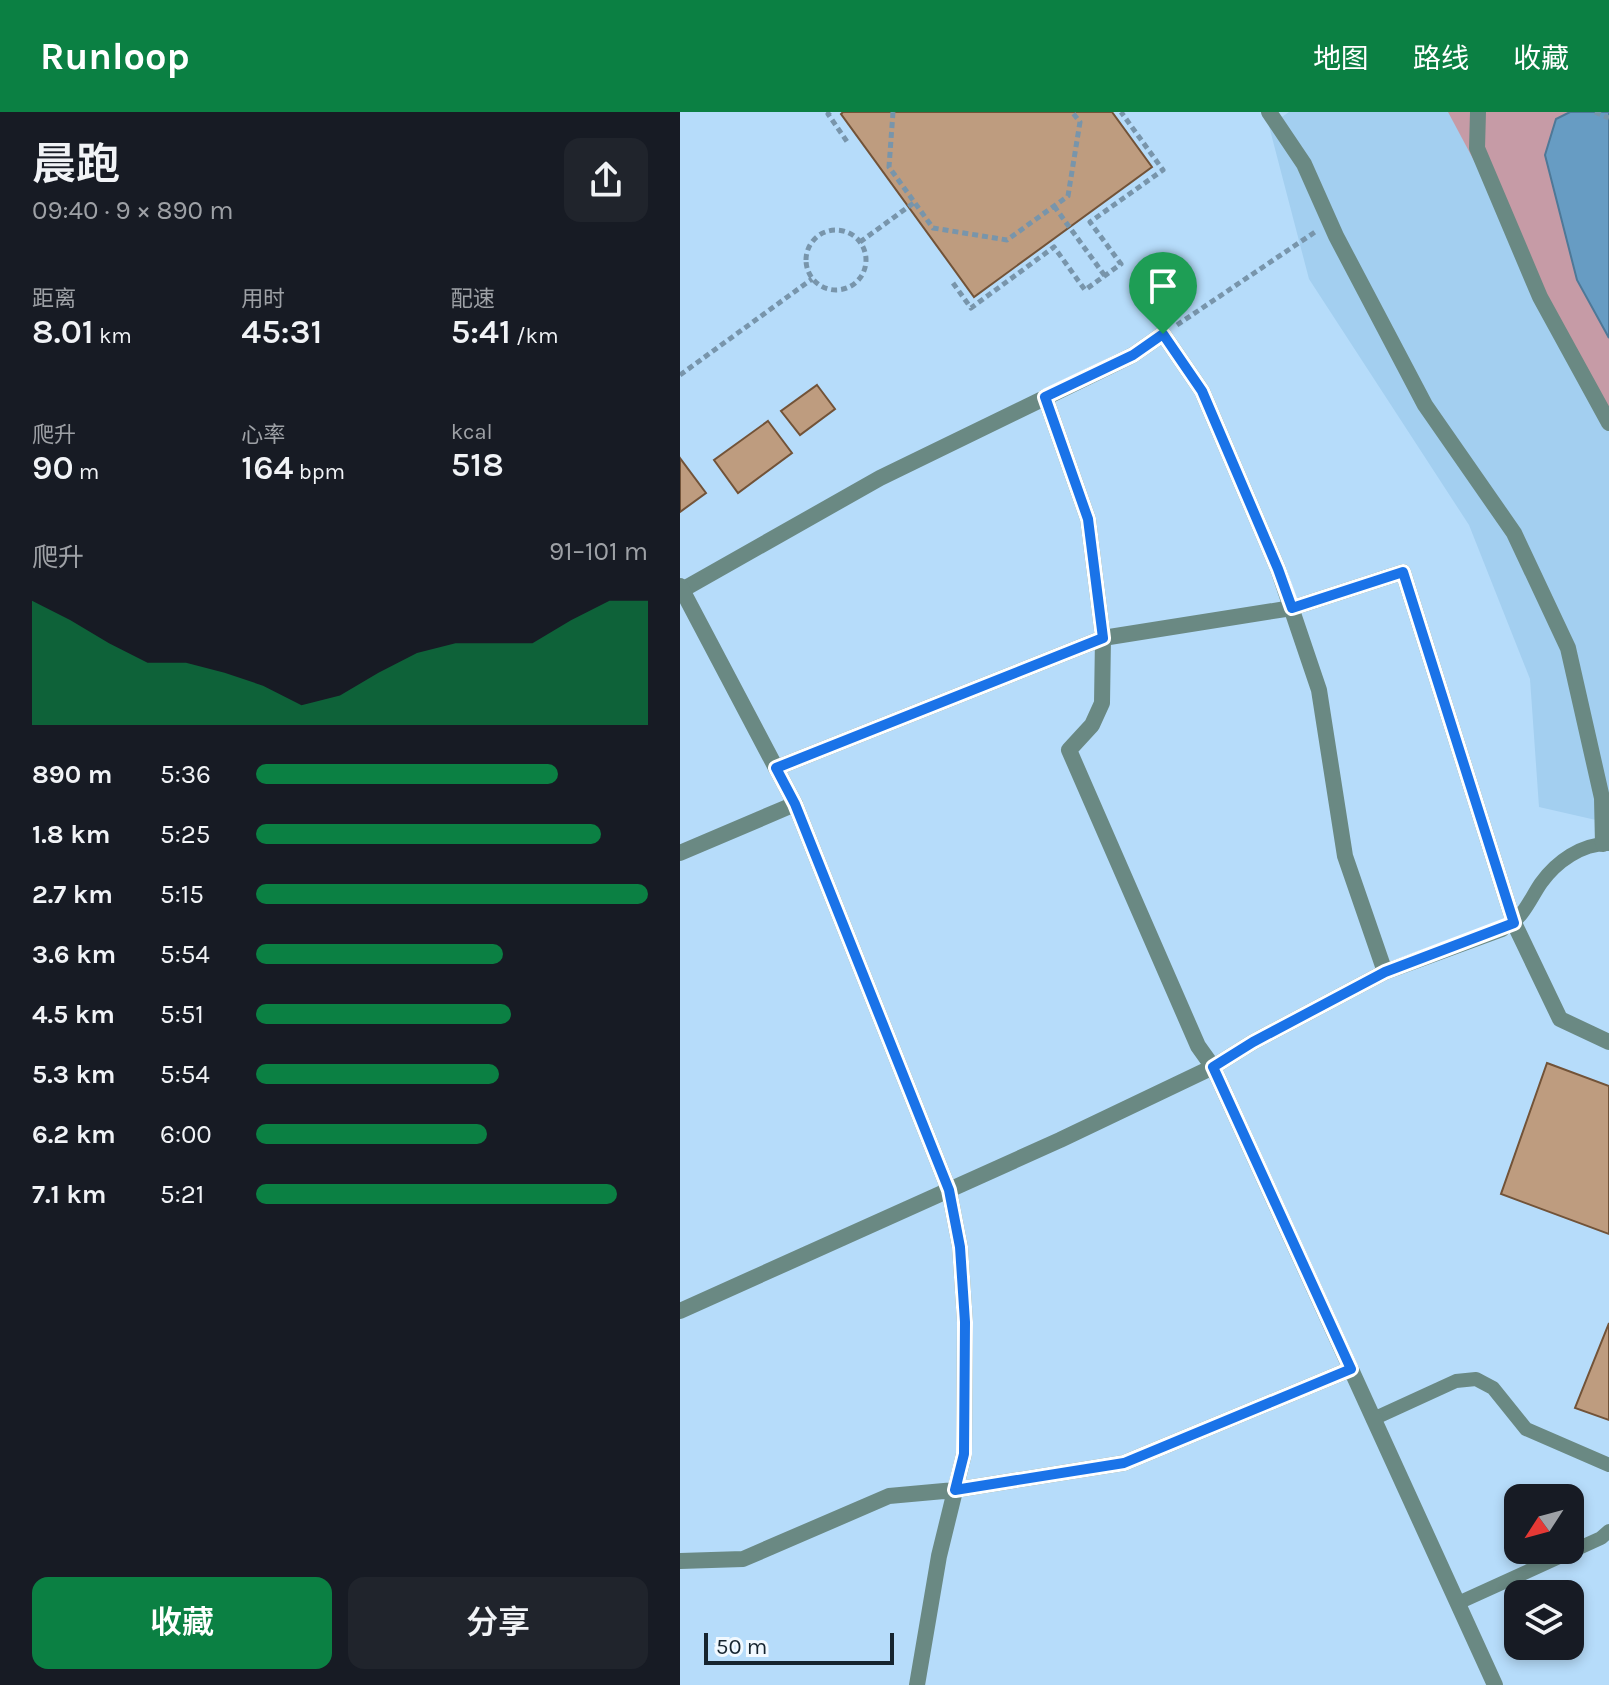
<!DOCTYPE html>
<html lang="zh">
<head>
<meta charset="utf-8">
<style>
	:root { --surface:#171b24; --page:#20242c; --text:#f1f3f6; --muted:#9ea1a6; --accent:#0b8043 }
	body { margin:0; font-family:Karla,"Noto Sans SC",sans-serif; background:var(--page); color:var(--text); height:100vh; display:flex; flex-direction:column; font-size:30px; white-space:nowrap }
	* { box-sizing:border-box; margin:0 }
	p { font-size:26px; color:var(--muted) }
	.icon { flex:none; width:44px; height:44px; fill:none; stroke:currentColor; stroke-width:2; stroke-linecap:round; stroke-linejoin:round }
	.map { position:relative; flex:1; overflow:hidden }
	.panel { display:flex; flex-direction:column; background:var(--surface); width:680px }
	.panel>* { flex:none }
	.needle { width:52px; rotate:234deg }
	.controls { position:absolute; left:824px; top:1372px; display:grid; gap:16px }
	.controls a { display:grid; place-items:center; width:80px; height:80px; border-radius:16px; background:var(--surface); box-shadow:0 4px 12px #0003; font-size:40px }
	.scale { position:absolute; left:24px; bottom:20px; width:190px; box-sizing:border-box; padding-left:8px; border:4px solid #15242f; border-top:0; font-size:22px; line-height:28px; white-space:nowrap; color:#15242f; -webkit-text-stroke:6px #f1f9ff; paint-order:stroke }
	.pin { position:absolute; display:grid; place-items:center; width:68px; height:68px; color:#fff; margin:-82px -34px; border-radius:50% 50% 50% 0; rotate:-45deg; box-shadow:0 0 8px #0007 }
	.pin .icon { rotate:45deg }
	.round { display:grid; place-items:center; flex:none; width:84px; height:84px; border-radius:16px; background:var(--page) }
	.overview { display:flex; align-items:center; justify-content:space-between; height:136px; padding:0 32px }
	h1 { font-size:44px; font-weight:600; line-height:60px }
	.metrics { display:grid; grid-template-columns:repeat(3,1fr); gap:12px; height:136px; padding:8px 32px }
	.metrics div { display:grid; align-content:center }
	.metrics b { font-size:34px; font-weight:600 }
	.metrics small { font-size:22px; font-weight:400 }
	.metrics p { font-size:22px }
	.chart { height:224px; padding:16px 32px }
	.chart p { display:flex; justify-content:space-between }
	.chart svg { width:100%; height:144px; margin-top:8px; fill:var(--accent); opacity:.7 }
	.cta { display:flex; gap:16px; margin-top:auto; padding:16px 32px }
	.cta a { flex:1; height:92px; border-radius:16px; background:var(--accent); color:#fff; font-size:32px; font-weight:600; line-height:92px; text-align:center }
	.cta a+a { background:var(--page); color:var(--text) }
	ul { padding:0 32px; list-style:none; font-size:26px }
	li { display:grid; grid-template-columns:128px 96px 1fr; align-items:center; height:60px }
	li i { height:20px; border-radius:10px; background:var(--accent) }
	header { display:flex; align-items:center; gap:48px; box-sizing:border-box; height:112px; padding:0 40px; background:var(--accent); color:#fff }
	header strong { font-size:38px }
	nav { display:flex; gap:44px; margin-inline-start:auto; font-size:28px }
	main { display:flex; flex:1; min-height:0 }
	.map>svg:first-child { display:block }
</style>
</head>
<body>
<header>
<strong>Runloop</strong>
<nav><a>地图</a><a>路线</a><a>收藏</a></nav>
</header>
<main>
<section class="panel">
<div class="overview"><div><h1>晨跑</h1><p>09:40 · 9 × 890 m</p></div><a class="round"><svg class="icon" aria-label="share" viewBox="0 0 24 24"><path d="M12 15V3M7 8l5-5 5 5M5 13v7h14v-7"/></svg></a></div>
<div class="metrics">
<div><p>距离</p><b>8.01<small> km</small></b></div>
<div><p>用时</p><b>45:31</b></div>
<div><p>配速</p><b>5:41<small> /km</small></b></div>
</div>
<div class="metrics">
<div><p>爬升</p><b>90<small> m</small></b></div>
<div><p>心率</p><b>164<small> bpm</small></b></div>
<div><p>kcal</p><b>518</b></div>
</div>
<div class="chart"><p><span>爬升</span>91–101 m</p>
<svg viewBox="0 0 160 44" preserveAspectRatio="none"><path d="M0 44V6L10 12L20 19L30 25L40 25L50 28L60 32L70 38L80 35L90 28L100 22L110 19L120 19L130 19L140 12L150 6L160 6V44z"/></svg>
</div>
<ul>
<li><b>890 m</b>5:36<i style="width:77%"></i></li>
<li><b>1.8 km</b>5:25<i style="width:88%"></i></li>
<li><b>2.7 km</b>5:15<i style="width:100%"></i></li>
<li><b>3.6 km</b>5:54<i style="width:63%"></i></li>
<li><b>4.5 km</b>5:51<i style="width:65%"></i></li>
<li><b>5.3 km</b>5:54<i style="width:62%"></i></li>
<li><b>6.2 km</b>6:00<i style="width:59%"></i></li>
<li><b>7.1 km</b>5:21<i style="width:92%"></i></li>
</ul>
<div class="cta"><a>收藏</a><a>分享</a></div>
</section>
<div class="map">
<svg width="929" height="1573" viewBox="0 0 929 1573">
	<rect width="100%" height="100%" fill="#b6dcfa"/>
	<!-- built -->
	<path fill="#a3cff0" d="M609,0H890L929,226V711L859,695L850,567L789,413L629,167L589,14Z"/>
	<!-- green -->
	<path fill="#c69ba6" d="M768,0H929V301Z"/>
	<!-- water -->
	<path fill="#679cc3" stroke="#4e7897" stroke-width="2" d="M890,0H929V226L897,168L865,43L876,7Z"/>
	<!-- building -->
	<path fill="#be9c7f" stroke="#725338" stroke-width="2" d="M163,0H432L472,55L294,185L161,2Z
		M137,273L155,297L120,323L101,299Z
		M88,309L112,341L58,381L34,348Z
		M0,346L26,381L0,400Z
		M867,951L929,974V1122L821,1082Z
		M929,1211V1308L895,1296Z"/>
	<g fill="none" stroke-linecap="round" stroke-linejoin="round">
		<!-- path -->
		<path stroke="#7895ab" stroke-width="5" stroke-dasharray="6 4" stroke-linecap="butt" d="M150,0L148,2L168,31
			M213,0L209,55L253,116L327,128L388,84L400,10L392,0
			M915,0L929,6
			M374,94L425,164
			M126 148a30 30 0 1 1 60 0a30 30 0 1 1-60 0Z
			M180,130L235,90
			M273,171L291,196L374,135L405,178L441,152L410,110L483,58L441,0
			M497,213L635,120
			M0,263L132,167"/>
		<!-- service -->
		<path stroke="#6a8983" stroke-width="14" d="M826,815C844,805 850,787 861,771C876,750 902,731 929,732
			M693,1307L776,1269L796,1267L813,1276L846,1317L929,1353
			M778,1491L921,1426L929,1419"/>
		<!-- pedestrian -->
		<path stroke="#6a8983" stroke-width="16" d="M589,0L624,52L656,124L745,293L834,421L888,536L922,686L923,732
			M798,0L797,36L860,185L929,311
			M96,656L423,526L612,496L723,460L834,811L880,907L929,930"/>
		<!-- minor -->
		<path stroke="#6a8983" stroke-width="16" d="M365,285L408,407L423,526L422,591L412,613L389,638L518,934L533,955L815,1573
			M2,478L200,366L453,243L483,222L522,279L598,457L639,578L665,744L705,860
			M0,741L115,692
			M0,1199L380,1028L533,955L573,930L705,860L822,817
			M0,1449L63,1447L209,1384L275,1378L444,1351L671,1257
			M237,1573L259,1444L284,1342L285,1210L280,1135L269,1078"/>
		<!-- tertiary -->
		<path stroke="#6a8983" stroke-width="16" d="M0,474L115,692L269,1078"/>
	</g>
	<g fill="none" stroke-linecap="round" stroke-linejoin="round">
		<!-- route casing -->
		<g stroke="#fff" stroke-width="16">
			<path id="route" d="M483,222L522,279L598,457L612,496L723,460L834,811L705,860L573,930L533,955L671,1257L444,1351L275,1378L284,1342L285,1210L280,1135L269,1078L115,692L96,656L423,526L408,407L365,285L453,243Z"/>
		</g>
		<!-- route -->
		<use href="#route" stroke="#1a73e8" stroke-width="10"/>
	</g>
</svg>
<div class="controls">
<a><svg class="needle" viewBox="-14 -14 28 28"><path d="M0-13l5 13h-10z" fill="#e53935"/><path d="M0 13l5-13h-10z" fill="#9ea1a6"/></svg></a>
<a><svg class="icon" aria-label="layers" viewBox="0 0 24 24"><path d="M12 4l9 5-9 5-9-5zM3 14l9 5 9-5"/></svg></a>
</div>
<div class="scale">50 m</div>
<div class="pin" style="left:483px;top:222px;background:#1e9e55"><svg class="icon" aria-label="arrive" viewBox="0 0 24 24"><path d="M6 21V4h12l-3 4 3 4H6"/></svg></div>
</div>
</main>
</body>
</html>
